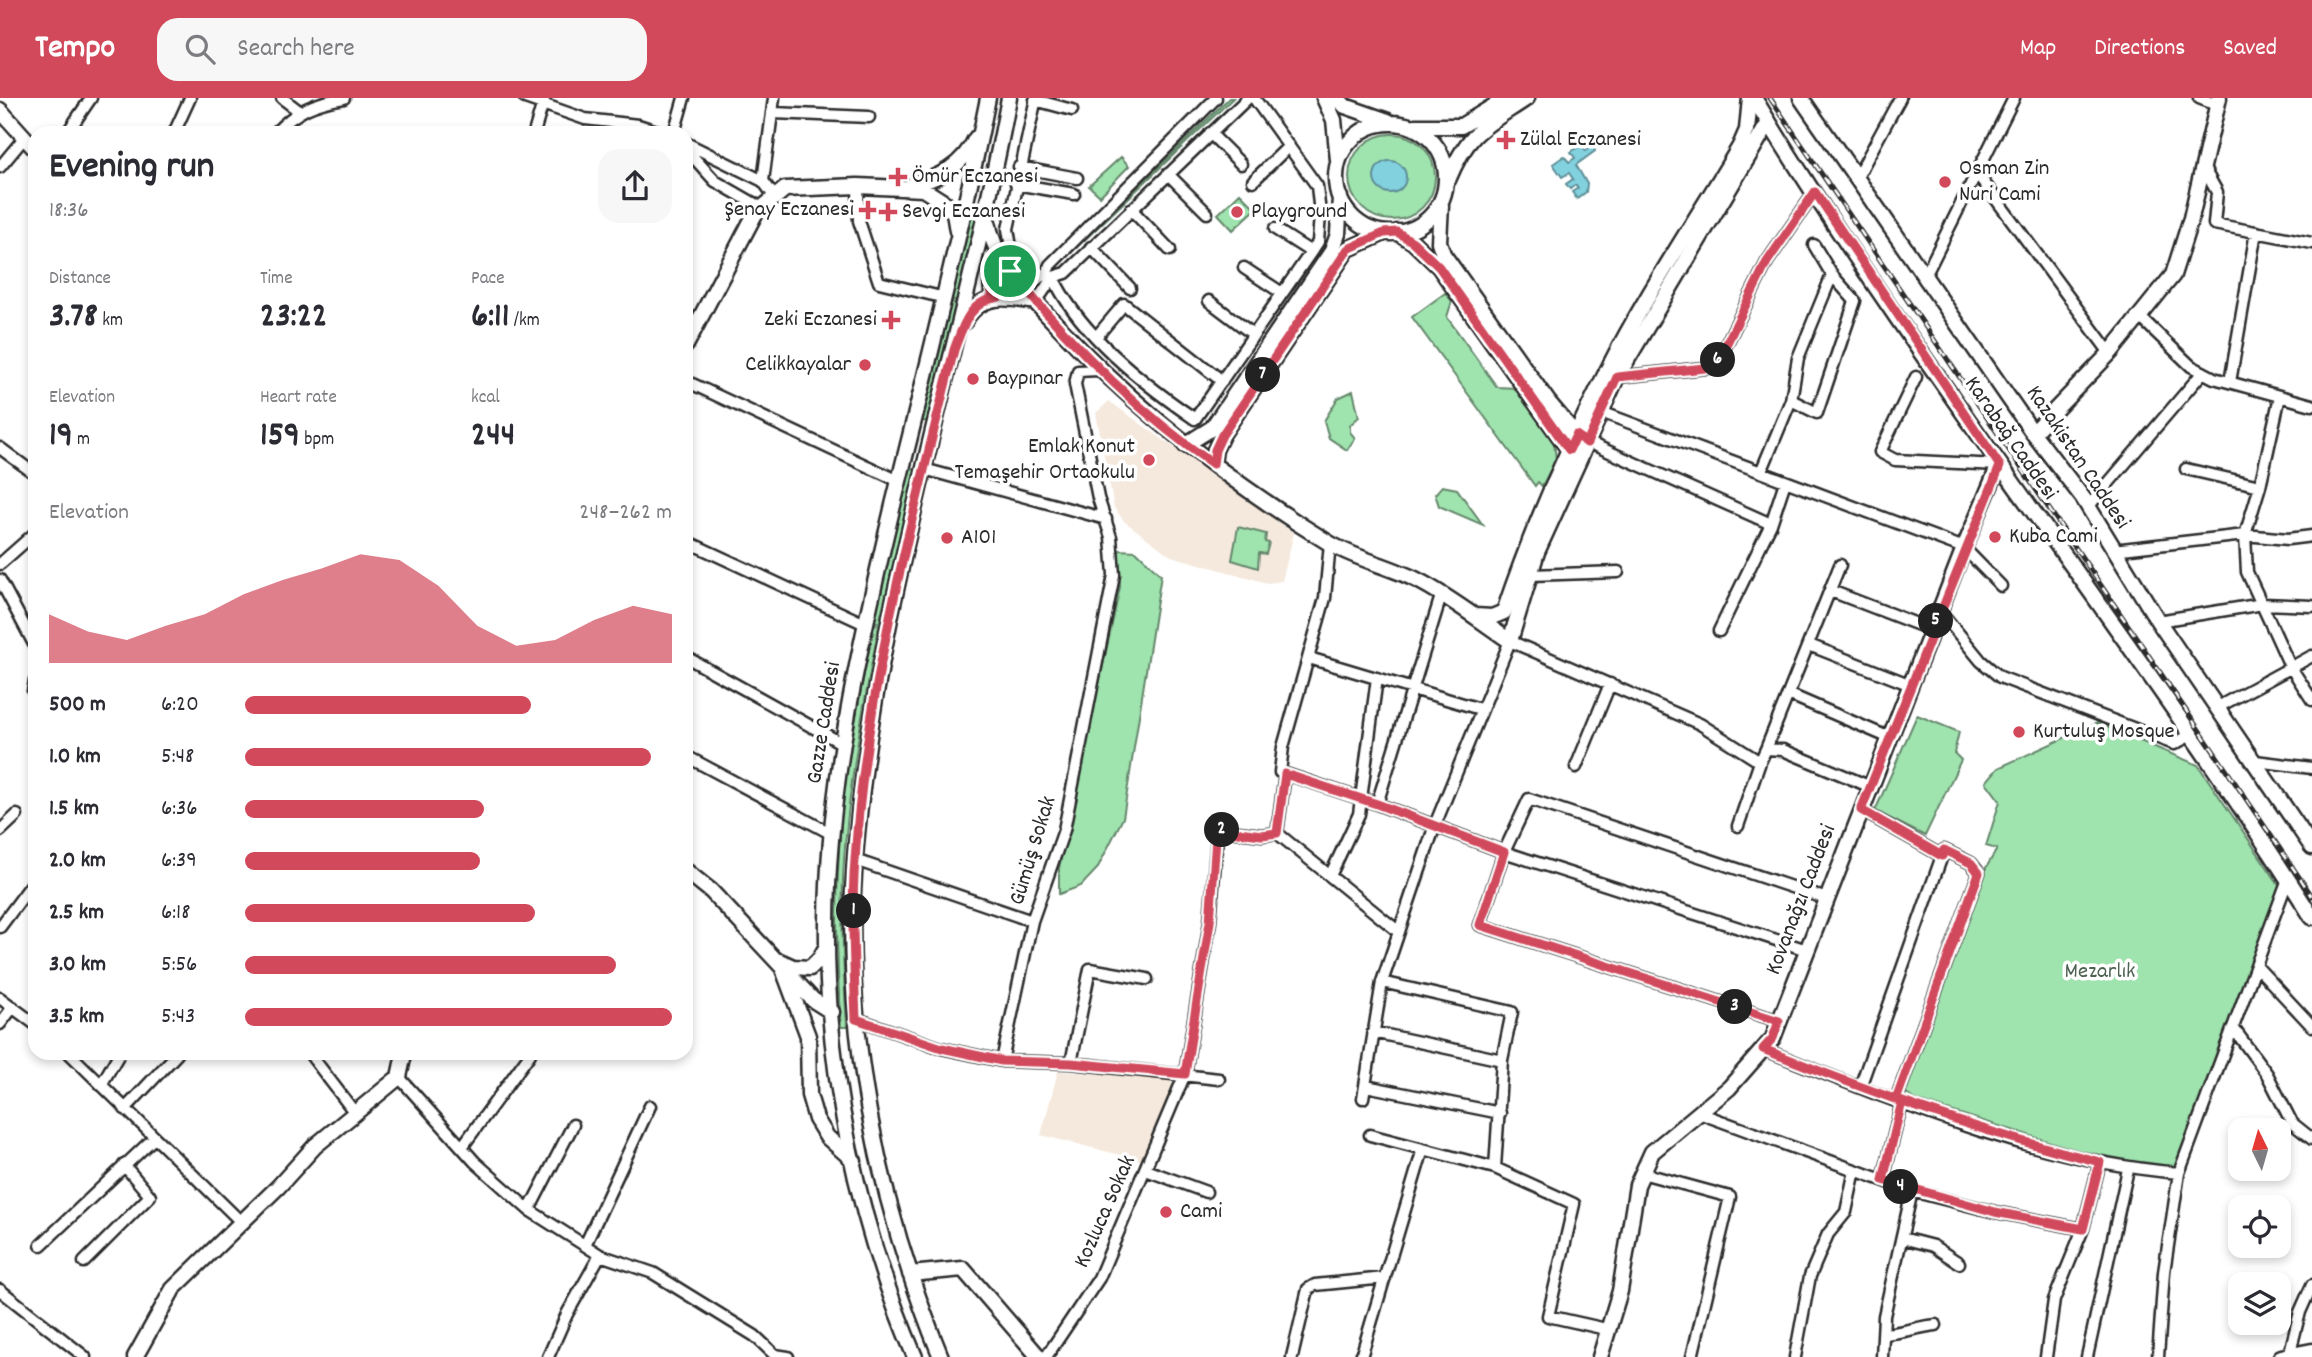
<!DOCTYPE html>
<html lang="en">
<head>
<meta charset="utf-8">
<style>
	:root { --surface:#fff; --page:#f7f7f7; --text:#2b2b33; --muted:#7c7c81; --accent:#d1495b }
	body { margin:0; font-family:Dekko,sans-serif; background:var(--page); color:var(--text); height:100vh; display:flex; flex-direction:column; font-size:26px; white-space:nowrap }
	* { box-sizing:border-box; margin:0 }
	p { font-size:23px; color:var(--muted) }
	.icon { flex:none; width:38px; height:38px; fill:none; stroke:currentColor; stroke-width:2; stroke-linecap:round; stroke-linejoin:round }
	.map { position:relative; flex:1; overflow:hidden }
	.side { position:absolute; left:28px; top:28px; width:665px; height:934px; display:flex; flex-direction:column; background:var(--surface); border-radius:21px; box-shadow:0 4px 10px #0003 }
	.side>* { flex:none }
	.needle { width:46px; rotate:355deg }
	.buttons { position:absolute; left:2228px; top:1020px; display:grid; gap:14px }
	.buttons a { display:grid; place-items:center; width:63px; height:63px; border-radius:14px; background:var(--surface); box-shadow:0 4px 10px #0003; font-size:35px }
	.pin { position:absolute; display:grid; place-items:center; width:60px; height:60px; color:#fff; margin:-30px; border:4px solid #fff; border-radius:50%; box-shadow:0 2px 7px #0007 }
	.km { position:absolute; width:35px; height:35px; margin:-18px; border-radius:50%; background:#222; color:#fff; font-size:19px; line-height:35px; text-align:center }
	.round { display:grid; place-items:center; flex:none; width:74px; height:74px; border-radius:21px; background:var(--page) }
	.overview { display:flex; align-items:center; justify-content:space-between; height:119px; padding:0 21px }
	h1 { font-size:38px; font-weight:800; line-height:52px }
	.figures { display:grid; grid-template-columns:repeat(3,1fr); gap:10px; height:119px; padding:7px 21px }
	.figures div { display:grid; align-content:center }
	.figures b { font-size:35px; font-weight:800 }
	.figures small { font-size:19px; font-weight:400 }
	.figures p { font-size:19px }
	.chart { height:196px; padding:14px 21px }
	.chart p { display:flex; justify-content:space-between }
	.chart svg { width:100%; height:126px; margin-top:7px; fill:var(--accent); opacity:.7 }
	ul { padding:0 21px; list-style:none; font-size:23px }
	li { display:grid; grid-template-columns:112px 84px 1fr; align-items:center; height:52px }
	li i { height:18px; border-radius:9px; background:var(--accent) }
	header { display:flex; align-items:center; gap:42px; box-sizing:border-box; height:98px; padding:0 35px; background:var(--accent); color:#fff }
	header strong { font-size:33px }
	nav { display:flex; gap:38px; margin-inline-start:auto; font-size:24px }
	.search { width:490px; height:63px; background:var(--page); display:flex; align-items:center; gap:18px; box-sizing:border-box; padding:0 24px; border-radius:21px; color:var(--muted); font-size:26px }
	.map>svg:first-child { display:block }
</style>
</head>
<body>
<header>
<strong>Tempo</strong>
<div class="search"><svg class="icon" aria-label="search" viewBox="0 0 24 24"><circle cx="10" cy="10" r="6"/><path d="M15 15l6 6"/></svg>Search here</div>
<nav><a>Map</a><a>Directions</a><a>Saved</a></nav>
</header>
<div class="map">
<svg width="2312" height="1259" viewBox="0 0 2312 1259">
	<rect width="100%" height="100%" fill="#fff"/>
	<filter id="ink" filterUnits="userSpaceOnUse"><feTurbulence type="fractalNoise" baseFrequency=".0143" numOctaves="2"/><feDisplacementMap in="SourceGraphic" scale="14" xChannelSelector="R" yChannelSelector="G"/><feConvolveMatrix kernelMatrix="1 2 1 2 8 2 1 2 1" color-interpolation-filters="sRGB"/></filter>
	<g filter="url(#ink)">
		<!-- built -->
		<path fill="#f5e9dd" d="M1109,303L1294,435L1282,483L1267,485L1171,458L1124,423L1114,410L1096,315Z
			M1058,973L1168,980L1174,987L1144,1063L1041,1037Z"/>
		<!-- green -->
		<path fill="#9fe3ae" stroke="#65876c" stroke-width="2" d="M1229,0H1233L1050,175Z
			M1349 79a43 43 0 1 1 86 0a43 43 0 1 1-86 0Z
			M1121,59L1129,68L1100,98L1089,88Z
			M1240,95L1256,111L1233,132L1218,116Z
			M973,112L979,113L957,203L951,201Z
			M1445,195L1452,203L1447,219L1497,289L1517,290L1554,344L1556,361L1542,388L1538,384L1535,388L1412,219Z
			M950,204L957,205L927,324L921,322Z
			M1353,293L1359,319L1350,327V334L1355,340L1347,352L1329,340L1324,323L1338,300Z
			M909,370L916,371L879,525L874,523Z
			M1442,388L1457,391L1483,427L1439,408L1435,396Z
			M1238,429L1266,436L1265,444L1269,445L1266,456L1259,455L1258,470L1232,462Z
			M1119,452L1136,453L1161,477L1123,720L1097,771L1081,788L1059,796V770L1120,489Z
			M874,526L879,527C865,600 851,673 845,748C840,808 843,869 847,929H841C835,847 835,766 845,684C852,631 864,578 874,526Z
			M1917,617L1959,634L1954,655L1961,662L1925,738L1875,713Z
			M2097,625L2198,667L2280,788L2181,1070L2112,1063L1915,1002L1902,993L1919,957L1983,775L1997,751L1986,748L2000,703L1986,684L1998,670Z"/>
		<!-- water -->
		<path fill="#82d1df" stroke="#5f8f97" stroke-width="2" d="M1591,40L1595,53L1576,67L1587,86L1586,94L1577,101L1572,94L1578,90L1575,87L1570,91L1566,86L1573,81L1569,75L1562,79L1553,66L1564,58L1569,64L1575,60L1571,54L1581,47L1586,53L1588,51L1585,45Z
			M1374 79a16 16 0 1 1 32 0a16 16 0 1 1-32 0Z"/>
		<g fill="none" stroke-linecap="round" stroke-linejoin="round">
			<!-- street casing -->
			<g stroke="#2b2b2b" stroke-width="15">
				<path id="street" d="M282,0L299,13
					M525,0L585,21L638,27L663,35
					M1036,0L1008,131L1011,149L1041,178
					M2199,0L2217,7
					M1035,2L1072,12
					M773,15L869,19
					M67,35L91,0
					M174,35L190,0
					M275,35C297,12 314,5 344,0
					M534,35L544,1
					M674,35L684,0
					M1210,35L1241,66
					M686,45L763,83L774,98
					M686,51L715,83L762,110
					M0,69L24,40
					M1019,69L1077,80
					M2203,69L2217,94L2214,126L2312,145
					M1976,74L2110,255
					M1168,76L1207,115
					M1856,81L1900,0
					M763,83L774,0
					M1253,83L1289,48
					M1016,86L1074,96
					M858,88L859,123L879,184L941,199
					M1131,111L1170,152
					M1275,131L1311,154
					M1091,149L1130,190
					M1244,170L1282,195
					M1053,179C1079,235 1145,287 1195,321L1318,144L1320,116L1317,88L1254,0
					M1924,180L2014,0
					M1024,191L1047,174L1050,167L1216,0
					M1209,203L1254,237
					M1036,204L1053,179L1066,175L1248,0
					M2139,218L2191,268L2214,280L2312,307
					M1097,238L1124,206L1222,283
					M1617,279L1715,269L1767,164L1815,94
					M1916,279L1880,354L1895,362L1999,367
					M686,283L899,383
					M2230,284L2256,134
					M2280,298L2260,388L2245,437L2247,474L2290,568L2312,602
					M1791,302L1817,315L1855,203L1832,177L1814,147
					M1601,314L1964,450L2001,488
					M1583,342L1771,426
					M0,350L35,376
					M924,371L1106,421
					M2186,371L2260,388
					M1761,374L1791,302L1798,260L1832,177
					M2088,409L2203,274
					M686,443L865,526
					M1330,445L1325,500L1283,649L1280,674L1377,706L1504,754L1807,852
					M2113,452L2245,437L2288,441L2312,438
					M0,466L35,435
					M1531,477L1618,474
					M0,482L35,548
					M1831,493L1932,532
					M1940,513L1981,563L2000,579L2174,646L2191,637
					M2158,523L2263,506L2312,508
					M1719,533L1771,426L1785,384
					M1809,547L1911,587
					M686,559L843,646
					M1309,560L1480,611
					M33,593L35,583
					M1788,596L1890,640
					M2218,609L2312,558
					M1766,651L1840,467
					M686,658L832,736
					M2255,663L2312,670
					M1576,669L1610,586
					M1377,706L1441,498
					M1738,728L1760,664
					M0,733L17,717
					M1277,735L1399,834
					M855,762L1032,823
					M1330,778L1359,716L1377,580
					M0,829L35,782
					M2257,869L2312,928
					M1382,884L1512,914L1502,962L1495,1070L1574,1106L1548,1218L1606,1231
					M0,900L35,926
					M857,921L941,950L1002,963L1071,965L1219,981
					M1779,923L1480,827L1504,754L1529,701L1827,801
					M0,926L13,909
					M2234,931L2267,976L2292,1025L2312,1041
					M1373,934L1502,962
					M1763,951C1896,1004 2035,1063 2179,1075
					M70,956L240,1123
					M310,956L355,1015
					M1002,963L1032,823L1064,732L1114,477L1111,439L1098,400L1075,286L1078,273L1098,272
					M1071,965L1090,871L1147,881
					M399,979L475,1064L529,1112L600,1157L653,1175L755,1238L775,1257L788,1259
					M101,987L119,956
					M1366,988L1500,1015
					M1860,989L1942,758L1861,712
					M1363,1000L1382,884L1435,727L1510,543L1700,626L1760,664L1766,651L1783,652L1871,689
					M1896,1002L1979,775L1971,765L1944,752L1942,758
					M125,1011L177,956
					M1699,1015L1912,1093L1995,1114L2083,1131
					M1370,1037L1495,1070
					M462,1049L530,956
					M1146,1072L1206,1094
					M1642,1075L1730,1099L1692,1259
					M1883,1082L1902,1004
					M529,1112L573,1027
					M1902,1140L1933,1148L1959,1165
					M586,1145L650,1008
					M41,1147L154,1040
					M84,1164L150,1098L124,1067
					M0,1192L85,1259
					M1883,1236C1902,1235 1917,1229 1936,1227
					M2289,1258L2300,1214L2312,1187
					M548,1259L567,1216L600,1157
					M1046,1259L1099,1180L1185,976L1210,824L1217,740L1222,732L1262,737L1277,735L1285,676
					M1292,1259L1308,1191L1315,1187L1385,1180
					M1361,1259L1423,1051
					M1795,1259L1810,1178L1828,1136L1846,1114L1855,1072
					M1882,1259L1884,1218L1912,1093
					M2046,1259L2054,1202L2083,1131L2100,1064
					M2087,1259L2128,1071
					M2158,1259L2164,1174L2179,1075L2288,781"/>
			</g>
			<!-- secondary casing -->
			<g stroke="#2b2b2b" stroke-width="19">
				<path id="secondary" d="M1324,0L1334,22L1338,62
					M1337,0L1345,8L1388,23
					M1754,0C1926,283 2136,540 2312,819
					M1801,0L2033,335L2083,400L2158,523L2312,749
					M0,12L35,51
					M1336 80a55 55 0 1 1 110 0a55 55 0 1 1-110 0Z
					M1415,28H1461L1507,0
					M1448,82C1469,32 1484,29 1527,0
					M910,88C939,80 963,68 976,40
					M1441,107L1439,144L1443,156L1549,305L1576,337
					M988,124C996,168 1027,195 1057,227C1136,312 1230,384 1329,445C1356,461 1389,468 1417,482C1449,498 1480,523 1510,543L1537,454L1617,279L1769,24
					M1397,134L1413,144L1439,169L1569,352
					M999,199L992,195L991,178L999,173H1010
					M964,224C981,194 1006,199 1036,204
					M686,247L755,116L785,91L858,88L923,91L945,105L954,115L957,133
					M2033,335L2110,255L2173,177L2191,120L2219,0
					M1185,347L1212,330L1332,153L1338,136L1340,99
					M1213,366L1215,352L1222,337L1348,151L1384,135
					M1475,518L1492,519L1504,514C1532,431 1567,351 1607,273C1646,196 1696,122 1740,48L1747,32L1750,0
					M686,773L711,793L813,902L832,914
					M780,863L808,938L809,997L816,1021L827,1039L854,1063
					M782,864L793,869L810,870L820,860L827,848
					M910,1176L963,1171L1039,1259
					M135,1259L173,1191L278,1089L315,1048L399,979L404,956
					M915,1259C857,1125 825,970 827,824C828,682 861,541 894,403C927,270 961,135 988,0
					M941,1259C877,1103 842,929 855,760C875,501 962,254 1009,0
					M1600,1259L1620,1193L1637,1087L1652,1054L1729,990L1773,940L1964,450L1999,367
					M2281,1259L2312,1253"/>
			</g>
			<!-- street -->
			<use href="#street" stroke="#fff" stroke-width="10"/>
			<!-- secondary -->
			<use href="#secondary" stroke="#fff" stroke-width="14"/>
			<!-- rail casing -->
			<g stroke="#2b2b2b" stroke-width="5">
				<path id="rail" d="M1770,0L2312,798"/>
			</g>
			<!-- rail -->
			<use href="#rail" stroke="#fff" stroke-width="2.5" stroke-dasharray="8" stroke-linecap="butt"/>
		</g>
	</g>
	<g fill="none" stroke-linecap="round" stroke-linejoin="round" filter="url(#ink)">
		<!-- route casing -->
		<g stroke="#fff" stroke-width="14">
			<path id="route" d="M1010,173H999L991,178L992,195L999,199C969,203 963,228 954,252C912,420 866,589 855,762C851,815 854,868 856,921L942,950L1002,963L1071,965L1185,976L1210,824L1216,740L1222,732L1262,737L1277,735L1285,676L1377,706L1504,754L1480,827L1779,923L1773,940L1763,951C1874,995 1985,1036 2100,1064L2083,1131L1995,1114L1883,1082L1902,1004L1896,1002L1979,775L1971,765L1944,752L1942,758L1861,712L2000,368L1815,94L1767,164L1715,269L1617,279L1587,345L1576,337L1569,352L1439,169L1413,144L1397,134L1384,135L1348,151L1222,337L1215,352L1213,366C1136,313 1070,245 1010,173"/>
		</g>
		<!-- route -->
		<use href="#route" stroke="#d1495b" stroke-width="9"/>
	</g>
	<!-- markers -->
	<g fill="#d1495b" stroke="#fff" stroke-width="2.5">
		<path d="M1502.5 31.5h7v7h7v7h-7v7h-7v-7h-7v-7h7z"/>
		<path d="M894.5 68.5h7v7h7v7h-7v7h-7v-7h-7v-7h7z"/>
		<circle cx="1945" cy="84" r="7"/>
		<path d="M864.5 101.5h7v7h7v7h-7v7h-7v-7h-7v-7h7z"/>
		<path d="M884.5 103.5h7v7h7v7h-7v7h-7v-7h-7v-7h7z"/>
		<circle cx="1237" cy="114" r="7"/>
		<path d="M887.5 211.5h7v7h7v7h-7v7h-7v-7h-7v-7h7z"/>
		<circle cx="865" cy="267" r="7"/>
		<circle cx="973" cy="281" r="7"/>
		<circle cx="1149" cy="362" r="7"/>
		<circle cx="1995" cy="439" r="7"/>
		<circle cx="947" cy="440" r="7"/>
		<circle cx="2019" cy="634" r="7"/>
		<circle cx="1166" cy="1114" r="7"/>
	</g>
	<g text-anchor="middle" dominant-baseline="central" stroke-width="7" stroke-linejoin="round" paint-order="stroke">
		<!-- poi labels -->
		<g font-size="23" fill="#2b2b2b" stroke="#fff" text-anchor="start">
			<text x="1520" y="42">Zülal Eczanesi</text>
			<text x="1959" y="71">Osman Zin<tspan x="1959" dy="26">Nuri Cami</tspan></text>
			<text x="912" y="79">Ömür Eczanesi</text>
			<text x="854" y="112" text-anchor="end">Şenay Eczanesi</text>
			<text x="902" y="114">Sevgi Eczanesi</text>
			<text x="1251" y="114">Playground</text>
			<text x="877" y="222" text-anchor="end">Zeki Eczanesi</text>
			<text x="851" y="267" text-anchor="end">Celikkayalar</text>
			<text x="987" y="281">Baypınar</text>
			<text x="1135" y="349" text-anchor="end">Emlak Konut<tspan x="1135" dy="26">Temaşehir Ortaokulu</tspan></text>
			<text x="2009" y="439">Kuba Cami</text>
			<text x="961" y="440">A101</text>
			<text x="2033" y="634">Kurtuluş Mosque</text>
			<text x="1180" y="1114">Cami</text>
		</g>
		<!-- street labels -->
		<g font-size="23" fill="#2b2b2b" stroke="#fff">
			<text transform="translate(2010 341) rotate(55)">Karabağ Caddesi</text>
			<text transform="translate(2077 360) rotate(56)">Kazakistan Caddesi</text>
			<text transform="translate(825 625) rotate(-81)">Gazze Caddesi</text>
			<text transform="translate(1034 753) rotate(-73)">Gümüş Sokak</text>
			<text transform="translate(1802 802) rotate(-69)">Kovanağzı Caddesi</text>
			<text transform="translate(1106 1114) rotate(-66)">Kozluca Sokak</text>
		</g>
		<!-- park labels -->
		<g font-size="23" fill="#4e6252" stroke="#fff">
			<text x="2100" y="874">Mezarlık</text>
		</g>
	</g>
</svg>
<div class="buttons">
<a><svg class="needle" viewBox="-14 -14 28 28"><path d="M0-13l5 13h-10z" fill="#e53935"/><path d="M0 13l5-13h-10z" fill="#7c7c81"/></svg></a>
<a><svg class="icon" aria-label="locate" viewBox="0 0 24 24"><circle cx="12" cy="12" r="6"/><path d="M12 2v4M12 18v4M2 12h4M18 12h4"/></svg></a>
<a><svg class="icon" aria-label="layers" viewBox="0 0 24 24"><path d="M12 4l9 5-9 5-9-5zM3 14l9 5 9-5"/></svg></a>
</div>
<div class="pin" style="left:1010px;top:173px;background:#1e9e55"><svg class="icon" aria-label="arrive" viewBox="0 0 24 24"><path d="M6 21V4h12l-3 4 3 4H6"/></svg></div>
<b class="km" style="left:854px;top:813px">1</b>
<b class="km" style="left:1222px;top:732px">2</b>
<b class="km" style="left:1735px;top:909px">3</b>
<b class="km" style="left:1901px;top:1089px">4</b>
<b class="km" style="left:1936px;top:523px">5</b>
<b class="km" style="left:1718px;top:262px">6</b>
<b class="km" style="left:1263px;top:277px">7</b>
<section class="side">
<div class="overview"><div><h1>Evening run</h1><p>18:36</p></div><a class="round"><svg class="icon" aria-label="share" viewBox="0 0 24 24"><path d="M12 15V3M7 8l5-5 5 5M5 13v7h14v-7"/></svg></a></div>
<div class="figures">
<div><p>Distance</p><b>3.78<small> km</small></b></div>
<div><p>Time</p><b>23:22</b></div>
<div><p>Pace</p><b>6:11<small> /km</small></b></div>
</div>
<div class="figures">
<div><p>Elevation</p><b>19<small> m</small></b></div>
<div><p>Heart rate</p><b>159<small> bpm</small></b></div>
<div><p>kcal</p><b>244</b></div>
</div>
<div class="chart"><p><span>Elevation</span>248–262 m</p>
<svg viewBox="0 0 160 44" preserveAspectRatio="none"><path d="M0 44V27L10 33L20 36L30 31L40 27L50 20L60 15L70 11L80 6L90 8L100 17L110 31L120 38L130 36L140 29L150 24L160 27V44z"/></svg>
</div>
<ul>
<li><b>500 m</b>6:20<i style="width:67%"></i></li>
<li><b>1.0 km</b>5:48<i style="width:95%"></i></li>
<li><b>1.5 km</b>6:36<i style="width:56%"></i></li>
<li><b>2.0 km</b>6:39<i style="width:55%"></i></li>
<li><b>2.5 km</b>6:18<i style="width:68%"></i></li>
<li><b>3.0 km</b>5:56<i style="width:87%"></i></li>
<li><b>3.5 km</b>5:43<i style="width:100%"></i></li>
</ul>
</section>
</div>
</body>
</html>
